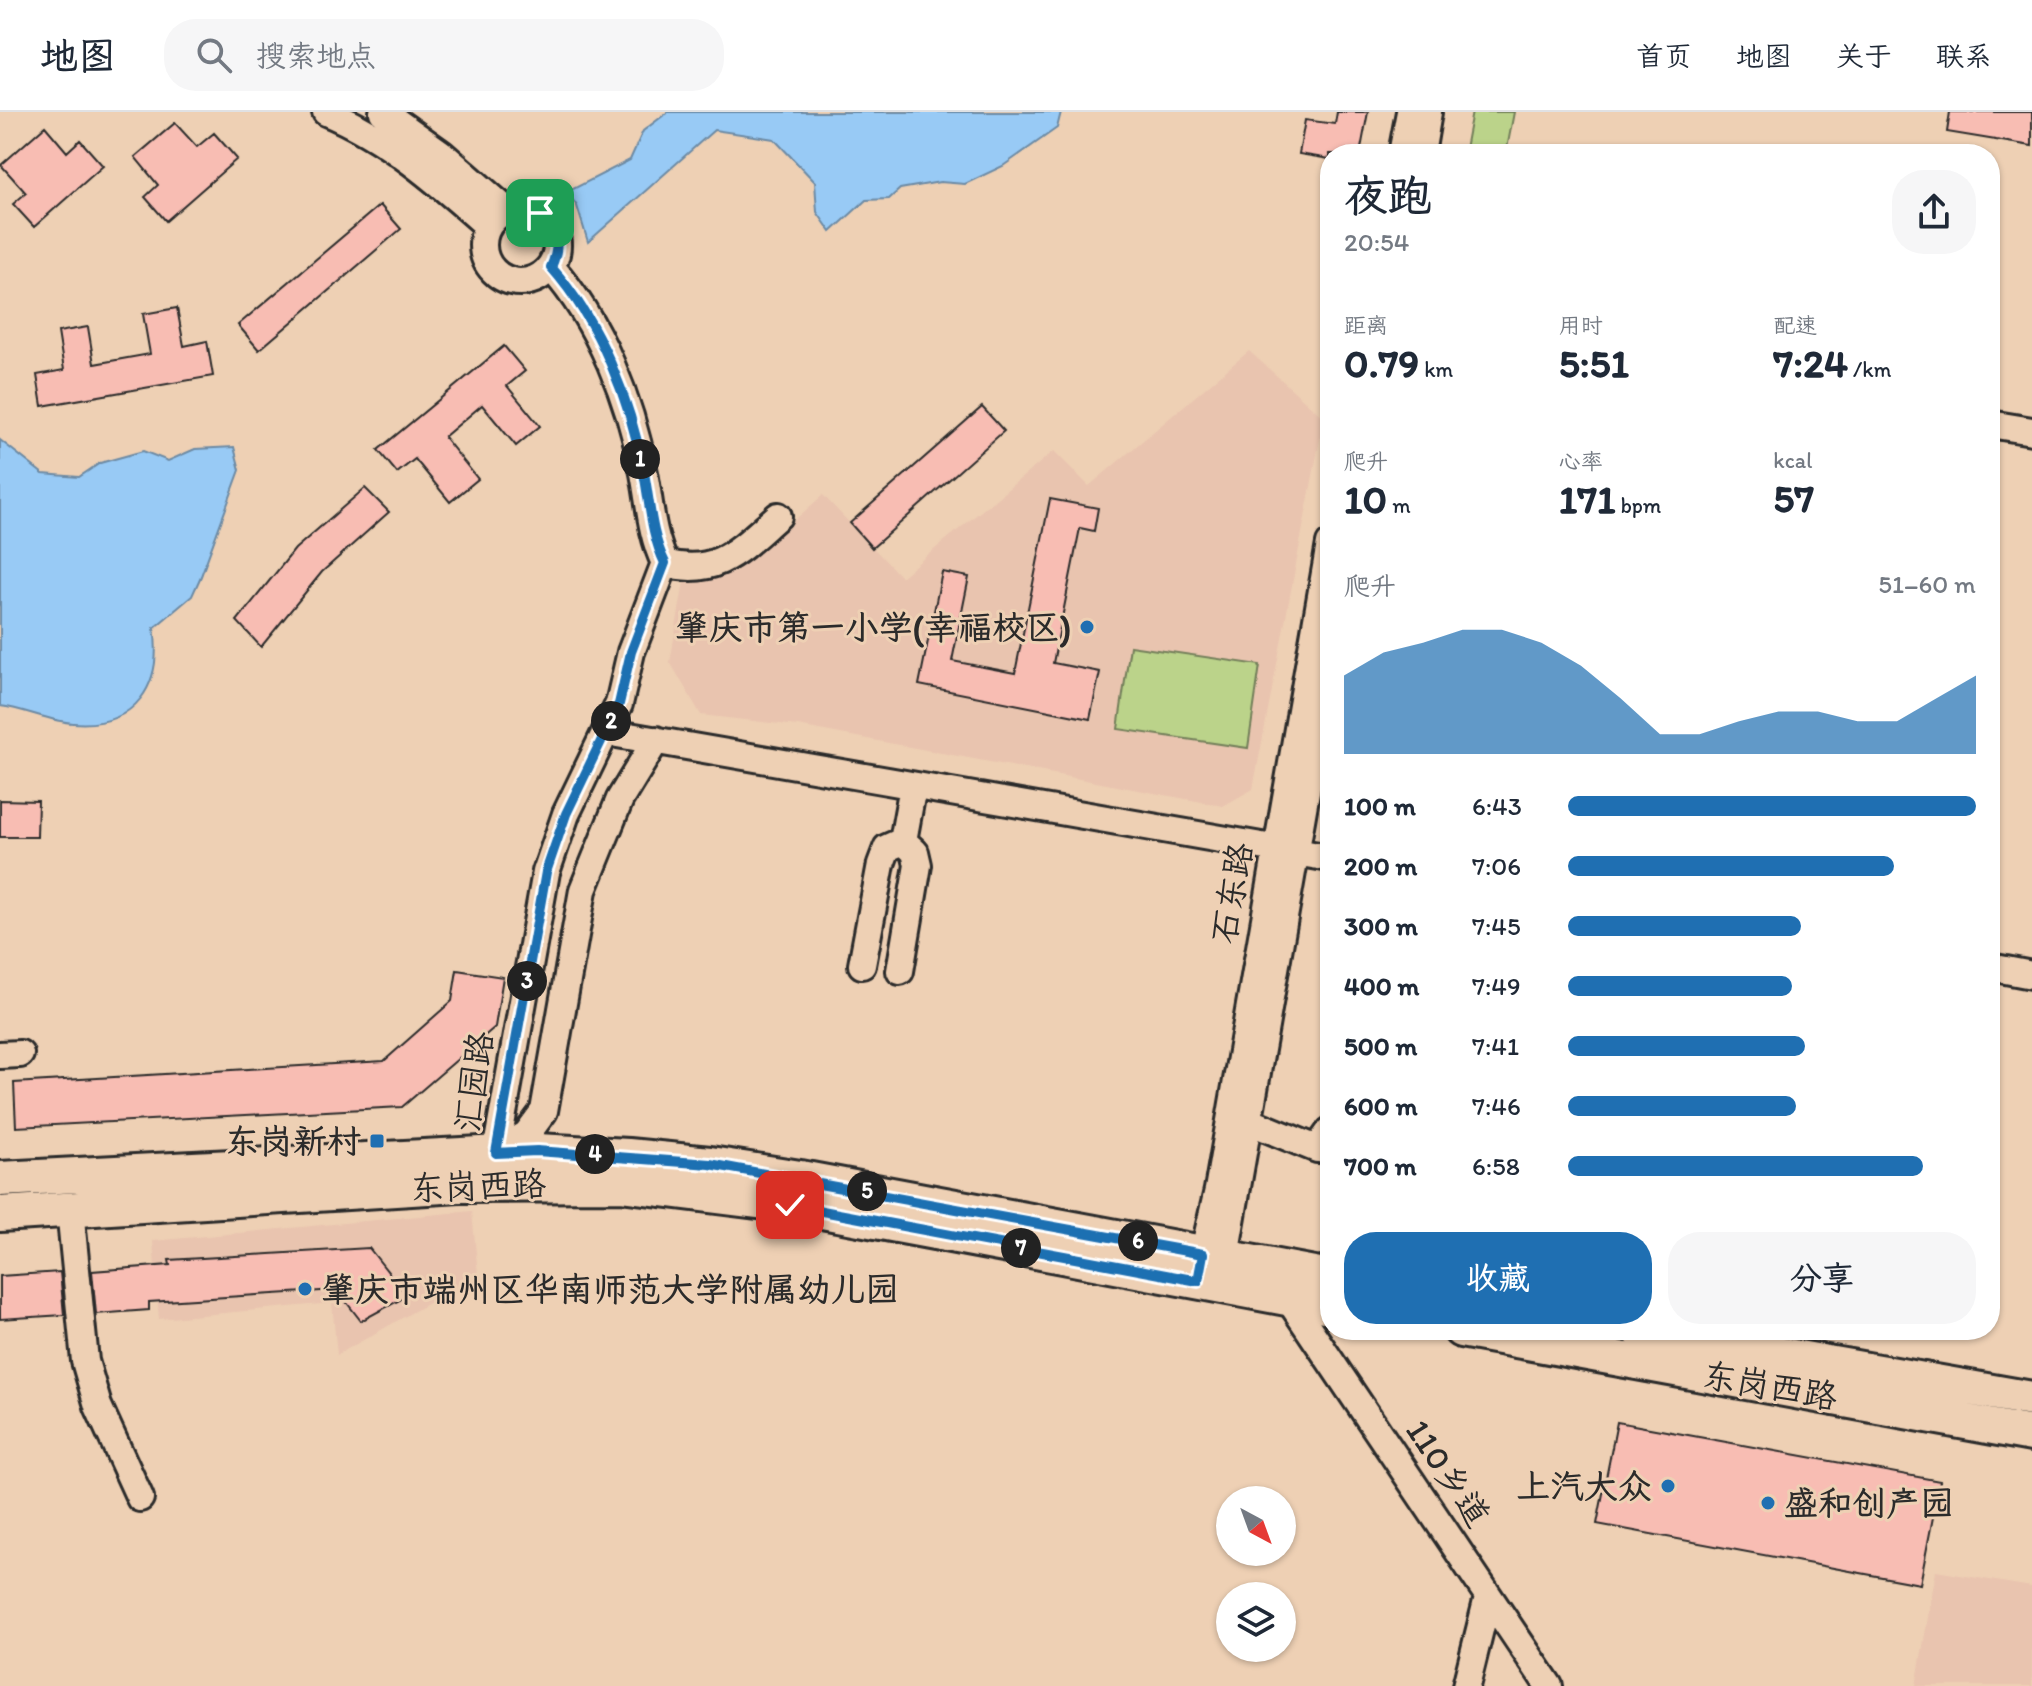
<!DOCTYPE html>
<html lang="zh">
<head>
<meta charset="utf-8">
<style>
	:root { --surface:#fff; --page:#f6f6f7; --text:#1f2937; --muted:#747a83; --line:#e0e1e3; --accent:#1f6fb2 }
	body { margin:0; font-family:Itim,"LXGW WenKai TC",sans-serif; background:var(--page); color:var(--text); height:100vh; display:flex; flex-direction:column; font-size:30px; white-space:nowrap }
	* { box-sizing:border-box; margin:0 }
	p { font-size:26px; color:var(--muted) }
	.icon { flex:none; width:44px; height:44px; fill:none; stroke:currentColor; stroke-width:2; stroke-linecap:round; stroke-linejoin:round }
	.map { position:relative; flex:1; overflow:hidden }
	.details { position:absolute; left:1320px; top:32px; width:680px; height:1196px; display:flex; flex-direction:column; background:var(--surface); border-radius:32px; box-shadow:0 2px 6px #0004 }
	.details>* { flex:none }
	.needle { width:52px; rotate:139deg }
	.fabs { position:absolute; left:1216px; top:1374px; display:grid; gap:16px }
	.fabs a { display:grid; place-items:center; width:80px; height:80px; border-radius:50%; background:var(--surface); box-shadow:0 2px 6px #0004; font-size:40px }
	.pin { position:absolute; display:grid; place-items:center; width:68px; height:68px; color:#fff; margin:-34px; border-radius:16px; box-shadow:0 4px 12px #0006 }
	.km { position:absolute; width:40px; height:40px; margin:-20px; border-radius:50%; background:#222; color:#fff; font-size:22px; line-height:40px; text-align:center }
	.round { display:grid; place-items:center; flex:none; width:84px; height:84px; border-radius:32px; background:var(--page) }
	.headline { display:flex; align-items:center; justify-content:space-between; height:136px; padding:0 24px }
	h1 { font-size:44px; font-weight:700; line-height:60px }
	.stats { display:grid; grid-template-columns:repeat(3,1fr); gap:12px; height:136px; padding:8px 24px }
	.stats div { display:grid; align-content:center }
	.stats b { font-size:40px; font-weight:700 }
	.stats small { font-size:22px; font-weight:400 }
	.stats p { font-size:22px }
	.chart { height:224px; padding:16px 24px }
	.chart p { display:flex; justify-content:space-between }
	.chart svg { width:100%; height:144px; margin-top:8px; fill:var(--accent); opacity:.7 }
	.primary-button { display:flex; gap:16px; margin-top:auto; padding:16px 24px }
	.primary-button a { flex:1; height:92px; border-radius:32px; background:var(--accent); color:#fff; font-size:32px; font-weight:700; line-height:92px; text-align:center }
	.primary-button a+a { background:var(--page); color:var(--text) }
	ul { padding:0 24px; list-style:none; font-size:26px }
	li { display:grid; grid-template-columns:128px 96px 1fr; align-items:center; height:60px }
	li i { height:20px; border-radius:10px; background:var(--accent) }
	header { display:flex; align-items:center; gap:48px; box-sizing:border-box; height:112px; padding:0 40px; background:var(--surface); border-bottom:2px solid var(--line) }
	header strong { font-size:38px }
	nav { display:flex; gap:44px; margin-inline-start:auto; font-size:28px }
	.search { width:560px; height:72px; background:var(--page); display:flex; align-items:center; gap:20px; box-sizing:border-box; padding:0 28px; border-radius:32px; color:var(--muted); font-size:30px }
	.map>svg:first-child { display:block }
</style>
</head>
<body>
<header>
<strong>地图</strong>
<div class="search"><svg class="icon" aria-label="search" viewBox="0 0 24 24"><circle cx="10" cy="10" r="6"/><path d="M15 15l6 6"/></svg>搜索地点</div>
<nav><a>首页</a><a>地图</a><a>关于</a><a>联系</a></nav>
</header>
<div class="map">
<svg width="2032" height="1574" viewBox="0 0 2032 1574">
	<rect width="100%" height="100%" fill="#eed0b4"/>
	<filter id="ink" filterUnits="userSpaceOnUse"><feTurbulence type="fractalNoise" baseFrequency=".0125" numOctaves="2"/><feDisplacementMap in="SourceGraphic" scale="16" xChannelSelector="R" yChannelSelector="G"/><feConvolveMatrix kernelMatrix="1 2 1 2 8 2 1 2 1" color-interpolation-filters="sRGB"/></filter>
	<g filter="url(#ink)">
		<!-- built -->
		<path fill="#e9c4af" d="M1249,239L1324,306L1253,677L1223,694L798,614L701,603L670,550L685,464L737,459L823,383L901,465L1054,339L1089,374Z
			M472,1099L478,1163L337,1243L332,1191L159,1207L153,1129Z
			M1936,1459L2032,1475V1574H1916Z"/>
		<!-- green -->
		<path fill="#bbd38a" stroke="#737f5a" stroke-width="2" d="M1472,0H1514L1506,42H1464Z
			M1130,534L1260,553L1248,636L1118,617Z"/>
		<!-- water -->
		<path fill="#98caf5" stroke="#6c8aa4" stroke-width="2" d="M668,0H1061L1057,16L1003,54L965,72L940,70L900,77L889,87L866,88L831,120L817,100L815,70L774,27L714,18L588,130L577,94L567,80L630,48L643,19Z
			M0,328L43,362L79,365L100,351L143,339L168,349L195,337L234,335L240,358L201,464L192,484L154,516C163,573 136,616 73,611C49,609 25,597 0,594Z"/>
		<!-- building -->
		<path fill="#f8bdb3" stroke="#2b2b2b" stroke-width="2" d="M1337,0H1368L1360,42H1330V47L1299,42L1305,8L1335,12Z
			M1950,0H2032V34L1947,20Z
			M175,11L197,35L214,21L237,47L166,109L145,85L158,73L135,45Z
			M45,14L67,40L80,28L103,54L34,115L13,92L26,81L1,53Z
			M380,93L401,117L259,238L238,213Z
			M177,196L184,234L207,229L213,264L42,294L37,263L64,258L58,220L88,215L94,252L150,242L143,202Z
			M504,234L525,259L507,274L540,314L516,334L482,293L444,325L478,367L450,390L415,347L397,361L378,338Z
			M982,295L1004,319L872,436L850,411Z
			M365,376L389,400L322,460L261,535L237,509L295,437Z
			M1050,387L1098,396L1094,419L1080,416L1053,551L1100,560L1090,607L919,573L942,460L969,465L952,549L1015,561Z
			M0,688L38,689L37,725H0Z
			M457,858L503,865L495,915L402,995L16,1015L14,971L384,949L452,889Z
			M369,1136L407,1184L361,1209L337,1178L149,1190V1198L96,1202L92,1159L170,1153L169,1148Z
			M60,1160L64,1203L0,1207V1164Z
			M1617,1310L1940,1369L1920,1472L1597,1412Z"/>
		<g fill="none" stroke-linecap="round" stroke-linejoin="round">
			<!-- minor casing -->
			<g stroke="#2b2b2b" stroke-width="32">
				<path id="minor" d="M326,0C388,26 437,69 488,114
					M383,0L442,42L506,98
					M1402,42L1410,0
					M1421,42L1428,0
					M483 133a37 37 0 1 1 74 0a37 37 0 1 1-74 0Z
					M551,155C600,210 630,288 644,361C650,392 651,422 665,451C717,466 741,436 778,404
					M1990,312L2032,319
					M606,620L1330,746
					M903,729L913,674
					M862,853L881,752L887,736L903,729L915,740L918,753L900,859
					M1990,855L2032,863
					M0,943L20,942
					M1251,1010L1317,1037L1330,1019
					M496,1041L546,760L566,702L619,592L631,540L665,451
					M496,1041L527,1022L544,999L583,778L620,687L656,628
					M70,1097L85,1249L98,1294L140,1386
					M1200,1157L1218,1078L1330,432
					M1222,1161L1330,542
					M1288,1186L1549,1574
					M1466,1574L1488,1485"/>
			</g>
			<!-- major casing -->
			<g stroke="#2b2b2b" stroke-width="40">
				<path id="major" d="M0,1067L537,1039L628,1044L710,1052L800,1066L1330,1165
					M0,1102L459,1073L620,1072L790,1093L1330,1194
					M1461,1218L2032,1322
					M1639,1218L2032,1287"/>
			</g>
			<!-- minor -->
			<use href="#minor" stroke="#eed0b4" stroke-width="26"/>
			<!-- major -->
			<use href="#major" stroke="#eed0b4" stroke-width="34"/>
		</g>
	</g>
	<g fill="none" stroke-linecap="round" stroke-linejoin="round" filter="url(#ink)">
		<!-- route casing -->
		<g stroke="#fff" stroke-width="16">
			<path id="route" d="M540,101C558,117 561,133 551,155C600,210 630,288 644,361C650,392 651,422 665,451L631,540L619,592L566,702L546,760L496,1041L537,1039L710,1052L1203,1142L1198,1169L790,1093"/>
		</g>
		<!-- route -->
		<use href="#route" stroke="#1f6fb2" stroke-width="10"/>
	</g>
	<!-- markers -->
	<g fill="#1f6fb2" stroke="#eed0b4" stroke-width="3">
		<circle cx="1087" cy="515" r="8"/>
		<rect x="369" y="1021" width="16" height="16" rx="4"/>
		<circle cx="305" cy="1177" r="8"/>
		<circle cx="1668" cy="1374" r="8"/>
		<circle cx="1768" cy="1391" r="8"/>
	</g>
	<g text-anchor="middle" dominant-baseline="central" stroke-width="6" stroke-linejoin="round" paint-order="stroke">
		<!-- poi labels -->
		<g font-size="34" font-weight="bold" fill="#2b2b2b" stroke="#eed0b4" text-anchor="end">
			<text x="1071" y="515">肇庆市第一小学(幸福校区)</text>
			<text x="361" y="1029">东岗新村</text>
			<text x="321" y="1177" text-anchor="start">肇庆市端州区华南师范大学附属幼儿园</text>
			<text x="1652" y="1374">上汽大众</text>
			<text x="1784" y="1391" text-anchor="start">盛和创产园</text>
		</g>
		<!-- street labels -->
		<g font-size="34" fill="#2b2b2b" stroke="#eed0b4">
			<text transform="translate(1232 781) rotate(-80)">石东路</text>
			<text transform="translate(474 970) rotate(-82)">汇园路</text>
			<text transform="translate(478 1074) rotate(-2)">东岗西路</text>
			<text transform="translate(1770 1274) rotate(10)">东岗西路</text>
			<text transform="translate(1448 1361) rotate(56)">110乡道</text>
		</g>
	</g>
</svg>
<div class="fabs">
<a><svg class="needle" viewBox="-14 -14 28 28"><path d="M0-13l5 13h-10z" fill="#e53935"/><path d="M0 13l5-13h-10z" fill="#747a83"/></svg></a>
<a><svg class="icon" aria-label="layers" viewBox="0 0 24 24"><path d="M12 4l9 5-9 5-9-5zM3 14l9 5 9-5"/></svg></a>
</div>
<div class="pin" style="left:540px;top:101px;background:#1e9e55"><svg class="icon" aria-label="arrive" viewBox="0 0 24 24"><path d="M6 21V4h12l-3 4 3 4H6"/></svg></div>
<div class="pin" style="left:790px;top:1093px;background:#d93025"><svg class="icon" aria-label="check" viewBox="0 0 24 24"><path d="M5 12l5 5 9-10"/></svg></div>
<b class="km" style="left:640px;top:347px">1</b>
<b class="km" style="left:611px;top:609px">2</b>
<b class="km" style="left:527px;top:869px">3</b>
<b class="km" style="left:595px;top:1042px">4</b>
<b class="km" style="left:867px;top:1079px">5</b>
<b class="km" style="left:1138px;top:1129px">6</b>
<b class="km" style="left:1021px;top:1136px">7</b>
<section class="details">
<div class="headline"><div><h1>夜跑</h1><p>20:54</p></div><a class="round"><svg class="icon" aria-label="share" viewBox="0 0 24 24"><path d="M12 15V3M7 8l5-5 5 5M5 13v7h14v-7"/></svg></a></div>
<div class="stats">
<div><p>距离</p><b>0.79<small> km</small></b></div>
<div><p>用时</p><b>5:51</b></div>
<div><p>配速</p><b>7:24<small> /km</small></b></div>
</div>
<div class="stats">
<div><p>爬升</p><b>10<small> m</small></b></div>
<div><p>心率</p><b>171<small> bpm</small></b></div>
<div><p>kcal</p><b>57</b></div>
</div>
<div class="chart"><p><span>爬升</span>51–60 m</p>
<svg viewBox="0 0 160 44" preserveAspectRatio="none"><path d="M0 44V20L10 13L20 10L30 6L40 6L50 10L60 17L70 27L80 38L90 38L100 34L110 31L120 31L130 34L140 34L150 27L160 20V44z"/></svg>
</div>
<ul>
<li><b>100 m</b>6:43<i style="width:100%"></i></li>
<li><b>200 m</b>7:06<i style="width:80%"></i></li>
<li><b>300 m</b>7:45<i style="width:57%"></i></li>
<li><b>400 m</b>7:49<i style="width:55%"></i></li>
<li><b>500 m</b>7:41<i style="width:58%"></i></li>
<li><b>600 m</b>7:46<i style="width:56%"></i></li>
<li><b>700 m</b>6:58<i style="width:87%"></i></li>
</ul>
<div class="primary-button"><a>收藏</a><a>分享</a></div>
</section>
</div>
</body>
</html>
